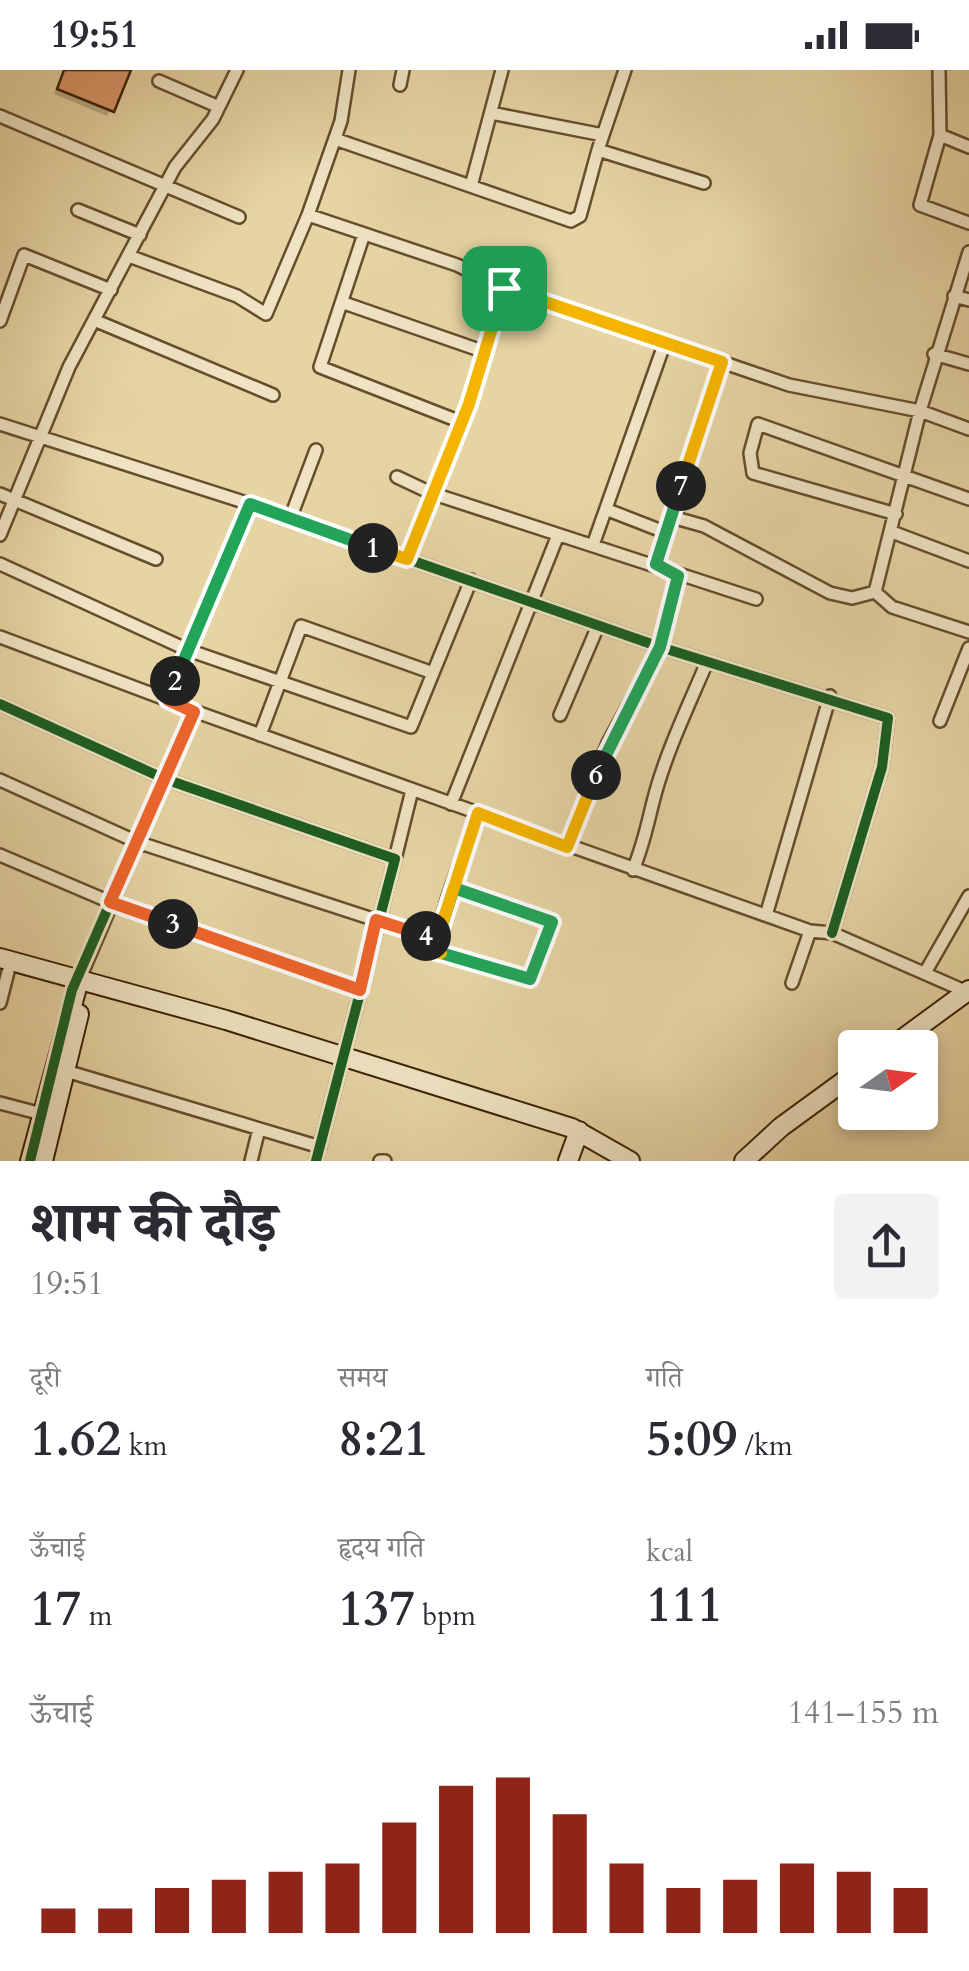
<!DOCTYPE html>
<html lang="hi">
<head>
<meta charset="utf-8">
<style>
	:root { --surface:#fff; --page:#f2f2f3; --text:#2b2b33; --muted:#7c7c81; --accent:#8f2418 }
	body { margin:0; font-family:Cardo,"Noto Serif Devanagari",serif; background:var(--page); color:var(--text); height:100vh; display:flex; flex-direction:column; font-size:38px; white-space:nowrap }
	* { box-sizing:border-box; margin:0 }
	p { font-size:32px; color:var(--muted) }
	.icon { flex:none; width:55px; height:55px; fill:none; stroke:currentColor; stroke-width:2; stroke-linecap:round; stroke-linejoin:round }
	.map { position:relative; height:1091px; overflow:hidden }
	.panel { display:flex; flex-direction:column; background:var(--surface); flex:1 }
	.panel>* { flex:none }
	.needle { width:65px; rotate:76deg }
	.controls { position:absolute; left:838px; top:960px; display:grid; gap:20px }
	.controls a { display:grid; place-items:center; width:100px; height:100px; border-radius:10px; background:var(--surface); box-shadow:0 5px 15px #0003; font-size:50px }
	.pin { position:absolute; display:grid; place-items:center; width:85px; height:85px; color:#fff; margin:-42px; border-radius:20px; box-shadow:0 5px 15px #0006 }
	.km { position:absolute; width:50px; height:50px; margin:-25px; border-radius:50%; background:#222; color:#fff; font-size:28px; line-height:50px; text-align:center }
	.round { display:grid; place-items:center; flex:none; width:105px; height:105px; border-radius:10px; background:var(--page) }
	.overview { display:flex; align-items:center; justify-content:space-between; height:170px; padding:0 30px }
	h1 { font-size:55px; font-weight:800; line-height:75px }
	.stats { display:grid; grid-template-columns:repeat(3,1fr); gap:15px; height:170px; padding:10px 30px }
	.stats div { display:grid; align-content:center }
	.stats b { font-size:50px; font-weight:800 }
	.stats small { font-size:28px; font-weight:400 }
	.stats p { font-size:28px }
	.chart { height:280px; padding:20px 30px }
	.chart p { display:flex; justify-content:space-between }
	.chart svg { width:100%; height:180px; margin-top:10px; stroke:var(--accent); stroke-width:6 }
	.status { display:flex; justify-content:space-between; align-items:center; height:70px; padding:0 50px; background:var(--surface); direction:ltr }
	.status svg { height:28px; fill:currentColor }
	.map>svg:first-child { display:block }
</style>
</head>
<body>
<div class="status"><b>19:51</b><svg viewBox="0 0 49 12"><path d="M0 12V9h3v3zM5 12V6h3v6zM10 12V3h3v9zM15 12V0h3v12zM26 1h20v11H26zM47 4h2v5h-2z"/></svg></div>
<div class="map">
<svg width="969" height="1091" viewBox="0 0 969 1091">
	<rect width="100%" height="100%" fill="#e6d4a3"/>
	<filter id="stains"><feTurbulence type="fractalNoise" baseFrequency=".002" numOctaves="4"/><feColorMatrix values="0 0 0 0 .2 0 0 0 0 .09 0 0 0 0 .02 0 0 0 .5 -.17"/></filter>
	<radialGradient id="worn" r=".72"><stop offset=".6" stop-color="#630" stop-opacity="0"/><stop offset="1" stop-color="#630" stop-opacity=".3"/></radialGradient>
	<!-- shadow -->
	<path fill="#0003" d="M63,0H128L107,46L54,24Z"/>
	<!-- building -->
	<path fill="#da9568" stroke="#3b2004" stroke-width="2.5" d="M64,0H131L114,42L57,19Z"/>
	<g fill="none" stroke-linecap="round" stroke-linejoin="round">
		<!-- street casing -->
		<g stroke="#664d2c" stroke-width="16">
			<path id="street" d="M349,0L341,51L308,145L457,195L504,218L469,334L407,489
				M939,0L940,65L969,77
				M159,11L219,37
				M400,15L403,0
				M491,43L603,65L598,80
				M0,46L239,147
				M603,65L625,0
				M940,65L920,135L969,153
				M335,69L571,151L580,146L598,80L704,113
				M471,116L502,0
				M78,140L140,165
				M364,164L320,297L461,352
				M129,186L237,226L266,244L308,145
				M504,218L789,315L920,341L969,359
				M954,226L969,230
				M344,233L485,282
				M94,250L273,325
				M0,251L24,185L111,220
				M934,284L969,294
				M0,354L250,434
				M397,407L431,423L756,529
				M0,424L156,489
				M608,440L667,463
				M896,444L753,403L750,383L758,354L969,429
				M672,447L704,456L830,523L852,528L875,522
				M290,449L316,380
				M892,462L969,491
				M0,465L69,297L175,97L213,49L237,0
				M593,475L665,272
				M0,494L188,580L411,657L471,510
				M655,494L722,292
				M875,522L920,341L969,182
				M875,522L892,537L969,562
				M0,567L168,630
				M0,634L165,709L395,789L316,1091
				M194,641L478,743C464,787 440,836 436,882L531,909L552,852L454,818
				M560,645L598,556
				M940,651L969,578
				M260,665L301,556L433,603
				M0,710L137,772L437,870
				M451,734L558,465
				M478,743L810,861L832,863L967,922
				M567,777L608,673L660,577L678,506
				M0,785L110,832L360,920
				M395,789L412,720
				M633,800C643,776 647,756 653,732C665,684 688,637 707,592
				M767,842L830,626
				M926,901L969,826
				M79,910L194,641L168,630L250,434L660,577L888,648L882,697L832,863
				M792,913L810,861
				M0,933L8,902
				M66,1001L320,1077
				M0,1033L42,1044
				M251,1091L259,1059
				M380,1091H385"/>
		</g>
		<!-- secondary casing -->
		<g stroke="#3b2004" stroke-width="22">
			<path id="secondary" d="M0,888L226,950L572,1058L630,1091
				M890,978L969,920
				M30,1091L79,910
				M43,1091L79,944
				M568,1091L579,1061
				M744,1091L781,1057L855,1003"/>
		</g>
		<!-- street -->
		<use href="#street" stroke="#efe3c3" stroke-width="11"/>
		<!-- secondary -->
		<use href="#secondary" stroke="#efe3c3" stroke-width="18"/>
		<!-- cycleway casing -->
		<g stroke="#efe3c3" stroke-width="16">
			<path id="cycleway" d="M0,634L165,709L395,789L316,1091
				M30,1091L72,920L194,641L168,630L250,434L660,577L888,648L882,697L832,863"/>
		</g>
		<!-- cycleway -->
		<use href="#cycleway" stroke="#1b5e20" stroke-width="10"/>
	</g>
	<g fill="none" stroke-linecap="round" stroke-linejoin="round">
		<!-- split-1 casing -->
		<g stroke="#fff" stroke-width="20">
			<path id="split-1" d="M373,478L407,489L469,334L504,218"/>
		</g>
		<!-- split-2 casing -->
		<g stroke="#fff" stroke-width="20">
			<path id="split-2" d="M175,611L250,434L373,478"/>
		</g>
		<!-- split-3 casing -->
		<g stroke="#fff" stroke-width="20">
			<path id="split-3" d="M173,854L110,832L194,642L168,630L175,611"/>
		</g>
		<!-- split-4 casing -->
		<g stroke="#fff" stroke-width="20">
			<path id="split-4" d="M173,854L360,920L376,850L426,866"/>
		</g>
		<!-- split-5 casing -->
		<g stroke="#fff" stroke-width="20">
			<path id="split-5" d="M426,866L437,870L454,818L552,852L530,909L441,883"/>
		</g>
		<!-- split-6 casing -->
		<g stroke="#fff" stroke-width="20">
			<path id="split-6" d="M441,883L436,882L437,870L478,743L567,777L596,705"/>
		</g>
		<!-- split-7 casing -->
		<g stroke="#fff" stroke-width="20">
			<path id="split-7" d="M596,705L660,577L678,506L656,494L681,416"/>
		</g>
		<!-- split-8 casing -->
		<g stroke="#fff" stroke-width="20">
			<path id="split-8" d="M504,218L722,292L681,416"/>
		</g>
		<!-- split-1 -->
		<use href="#split-1" stroke="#f5b400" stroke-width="12"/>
		<!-- split-2 -->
		<use href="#split-2" stroke="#22a559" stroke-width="12"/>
		<!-- split-3 -->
		<use href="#split-3" stroke="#f0652b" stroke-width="12"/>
		<!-- split-4 -->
		<use href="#split-4" stroke="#f0652b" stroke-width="12"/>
		<!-- split-5 -->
		<use href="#split-5" stroke="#22a559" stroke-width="12"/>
		<!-- split-6 -->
		<use href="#split-6" stroke="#f5b400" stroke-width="12"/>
		<!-- split-7 -->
		<use href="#split-7" stroke="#22a559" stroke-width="12"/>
		<!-- split-8 -->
		<use href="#split-8" stroke="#f5b400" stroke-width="12"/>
	</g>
	<rect width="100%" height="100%" filter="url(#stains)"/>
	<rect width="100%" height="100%" fill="url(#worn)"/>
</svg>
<div class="controls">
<a><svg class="needle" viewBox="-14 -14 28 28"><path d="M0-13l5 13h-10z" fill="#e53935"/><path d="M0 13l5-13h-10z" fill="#7c7c81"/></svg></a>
</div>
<div class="pin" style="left:504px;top:218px;background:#1e9e55"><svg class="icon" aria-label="arrive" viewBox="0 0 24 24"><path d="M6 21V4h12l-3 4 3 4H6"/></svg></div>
<b class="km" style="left:373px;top:478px">1</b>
<b class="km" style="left:175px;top:611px">2</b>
<b class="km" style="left:173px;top:854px">3</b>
<b class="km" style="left:426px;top:866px">4</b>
<b class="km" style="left:596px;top:705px">6</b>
<b class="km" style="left:681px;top:416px">7</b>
</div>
<section class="panel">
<div class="overview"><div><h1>शाम की दौड़</h1><p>19:51</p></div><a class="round"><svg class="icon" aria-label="share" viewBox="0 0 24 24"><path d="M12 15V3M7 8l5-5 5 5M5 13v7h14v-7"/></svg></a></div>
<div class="stats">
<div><p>दूरी</p><b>1.62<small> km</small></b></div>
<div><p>समय</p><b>8:21</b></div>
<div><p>गति</p><b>5:09<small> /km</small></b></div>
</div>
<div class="stats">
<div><p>ऊँचाई</p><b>17<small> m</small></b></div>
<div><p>हृदय गति</p><b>137<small> bpm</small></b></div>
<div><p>kcal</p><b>111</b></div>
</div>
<div class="chart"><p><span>ऊँचाई</span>141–155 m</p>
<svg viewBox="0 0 160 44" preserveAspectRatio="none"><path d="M5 44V38M15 44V38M25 44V33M35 44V31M45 44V29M55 44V27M65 44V17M75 44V8M85 44V6M95 44V15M105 44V27M115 44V33M125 44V31M135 44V27M145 44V29M155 44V33"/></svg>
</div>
</section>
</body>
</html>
